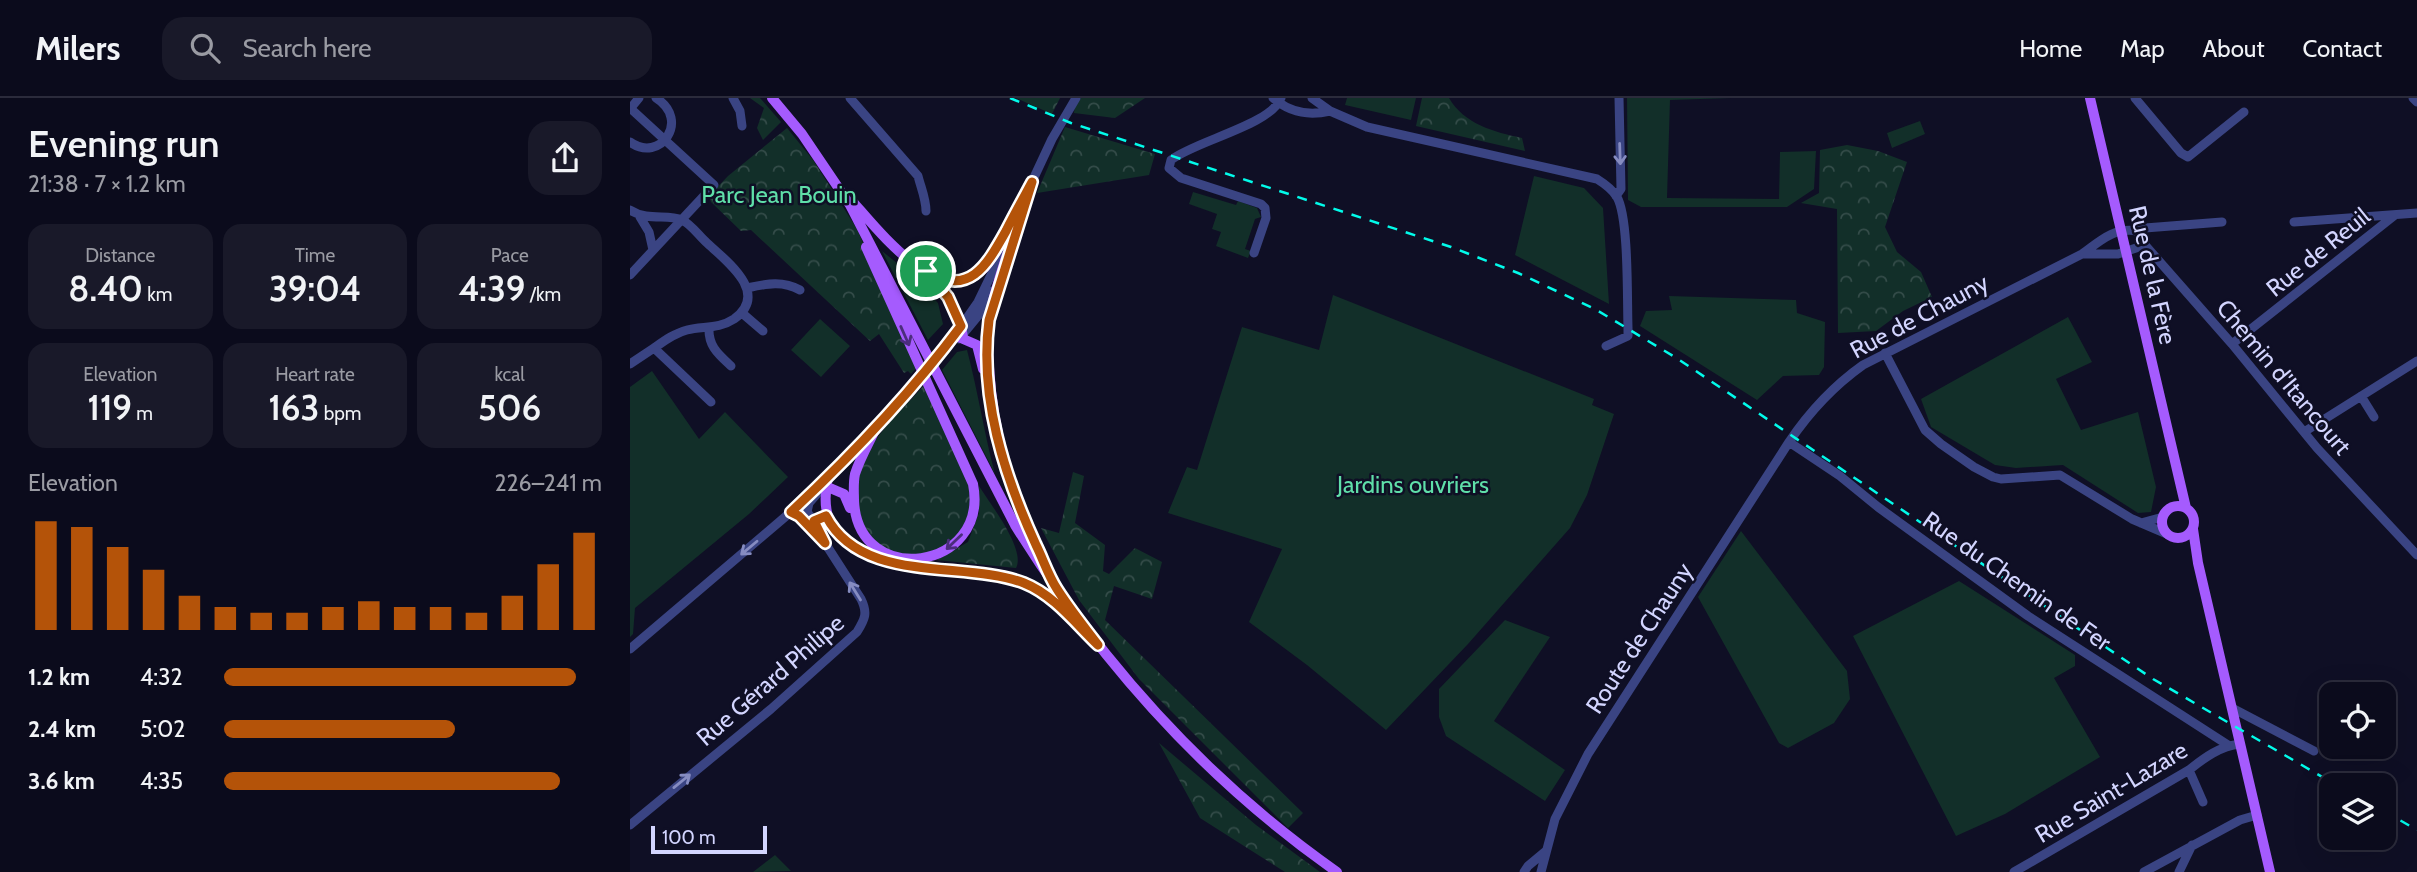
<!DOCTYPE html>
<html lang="en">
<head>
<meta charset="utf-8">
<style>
	:root { --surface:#0b0b1c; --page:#191929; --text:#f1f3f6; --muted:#9a9ba3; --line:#2b2b3b; --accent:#b45309 }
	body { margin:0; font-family:Cabin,sans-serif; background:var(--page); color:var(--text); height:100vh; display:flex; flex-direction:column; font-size:26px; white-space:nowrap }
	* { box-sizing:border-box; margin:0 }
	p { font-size:23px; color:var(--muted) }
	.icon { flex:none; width:38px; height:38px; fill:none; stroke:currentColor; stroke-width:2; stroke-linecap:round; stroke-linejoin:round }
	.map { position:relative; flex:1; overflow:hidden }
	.sheet { display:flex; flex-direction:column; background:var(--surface); width:630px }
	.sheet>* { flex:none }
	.tools { position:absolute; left:1689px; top:584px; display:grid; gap:14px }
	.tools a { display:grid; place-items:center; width:77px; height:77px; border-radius:14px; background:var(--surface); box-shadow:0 7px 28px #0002,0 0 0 2px var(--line); font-size:35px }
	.scale { position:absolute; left:21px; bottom:18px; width:116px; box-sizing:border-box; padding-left:7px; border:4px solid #d3d5ff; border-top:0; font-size:19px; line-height:24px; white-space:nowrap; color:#d3d5ff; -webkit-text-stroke:5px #0f0f25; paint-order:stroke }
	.pin { position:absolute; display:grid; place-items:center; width:60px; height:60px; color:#fff; margin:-30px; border:4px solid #fff; border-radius:50%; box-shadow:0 2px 7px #0007 }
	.round { display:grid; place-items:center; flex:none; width:74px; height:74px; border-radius:21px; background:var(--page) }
	.head { display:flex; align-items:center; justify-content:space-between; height:119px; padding:0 28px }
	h1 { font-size:38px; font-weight:600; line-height:52px }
	.figures { display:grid; grid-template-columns:repeat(3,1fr); gap:10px; height:119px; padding:7px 28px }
	.figures div { display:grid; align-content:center; border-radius:18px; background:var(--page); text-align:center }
	.figures b { font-size:35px; font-weight:600 }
	.figures small { font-size:19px; font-weight:400 }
	.figures p { font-size:19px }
	.chart { height:196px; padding:14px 28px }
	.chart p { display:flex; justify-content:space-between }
	.chart svg { width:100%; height:126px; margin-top:7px; stroke:var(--accent); stroke-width:6 }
	ul { padding:0 28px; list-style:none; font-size:23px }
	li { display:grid; grid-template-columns:112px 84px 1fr; align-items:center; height:52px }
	li i { height:18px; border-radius:9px; background:var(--accent) }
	header { display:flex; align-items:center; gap:42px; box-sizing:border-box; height:98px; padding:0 35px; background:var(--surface); border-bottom:2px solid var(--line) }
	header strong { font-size:33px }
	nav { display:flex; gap:38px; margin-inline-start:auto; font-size:24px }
	.search { width:490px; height:63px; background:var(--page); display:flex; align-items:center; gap:18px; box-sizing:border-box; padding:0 24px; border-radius:21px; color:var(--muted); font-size:26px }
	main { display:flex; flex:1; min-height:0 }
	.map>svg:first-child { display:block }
</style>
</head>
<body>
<header>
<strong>Milers</strong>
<div class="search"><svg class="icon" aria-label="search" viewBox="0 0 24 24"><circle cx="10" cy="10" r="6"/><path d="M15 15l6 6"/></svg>Search here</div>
<nav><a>Home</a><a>Map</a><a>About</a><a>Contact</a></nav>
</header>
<main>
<section class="sheet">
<div class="head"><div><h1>Evening run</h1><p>21:38 · 7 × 1.2 km</p></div><a class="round"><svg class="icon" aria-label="share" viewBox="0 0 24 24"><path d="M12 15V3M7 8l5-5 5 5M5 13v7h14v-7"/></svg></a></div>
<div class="figures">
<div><p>Distance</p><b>8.40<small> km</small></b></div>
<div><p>Time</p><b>39:04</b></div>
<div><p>Pace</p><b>4:39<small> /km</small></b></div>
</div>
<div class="figures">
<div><p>Elevation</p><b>119<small> m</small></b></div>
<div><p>Heart rate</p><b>163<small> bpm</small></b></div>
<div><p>kcal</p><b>506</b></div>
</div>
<div class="chart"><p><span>Elevation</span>226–241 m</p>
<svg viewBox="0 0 160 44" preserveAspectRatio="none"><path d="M5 44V6M15 44V8M25 44V15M35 44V23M45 44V32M55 44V36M65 44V38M75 44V38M85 44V36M95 44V34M105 44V36M115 44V36M125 44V38M135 44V32M145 44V21M155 44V10"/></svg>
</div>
<ul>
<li><b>1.2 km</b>4:32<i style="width:93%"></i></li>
<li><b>2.4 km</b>5:02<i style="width:61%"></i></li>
<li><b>3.6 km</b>4:35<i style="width:89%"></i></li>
</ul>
</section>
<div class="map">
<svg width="1787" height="774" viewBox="0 0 1787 774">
	<defs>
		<pattern id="forest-crowns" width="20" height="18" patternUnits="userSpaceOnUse" patternTransform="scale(1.75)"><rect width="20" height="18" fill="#122f29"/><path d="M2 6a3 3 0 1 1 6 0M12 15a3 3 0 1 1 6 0" fill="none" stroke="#344c49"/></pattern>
	</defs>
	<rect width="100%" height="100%" fill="#0f0f25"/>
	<!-- green -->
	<path fill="#122f29" d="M717,0H786L781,22L715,7Z
		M997,0H1101L1040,2L1037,100L1149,101L1150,54L1186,53L1184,91L1157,109H1011L998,102Z
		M1290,23L1295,36L1262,50L1257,35Z
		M904,78L954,90L973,110L979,206L885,157Z
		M563,94L606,107L608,103L627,110L631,119L625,121L615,151L621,153L618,160L586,148L591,134L582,131L587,116L559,106Z
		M252,153L278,174L308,205L313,226L298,242Z
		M703,197L964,301L962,307L984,316L957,397L940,430L838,546L756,632L677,567L619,524L652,451L538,415L557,369L567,372L612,229L689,252Z
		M1039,198L1166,202L1167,215L1195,224L1194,269L1189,277L1153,278L1127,302L1010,228L1016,213L1042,212Z
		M1438,219L1462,264L1426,281L1451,332L1508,314L1526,389L1521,414L1508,415L1433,367L1386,370L1365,367L1301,329L1291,301Z
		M190,221L220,248L191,279L161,252Z
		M337,252C348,293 354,335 365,376L312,272L327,254Z
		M22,273L69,341L95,314L158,379L119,416L5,510L3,536L0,539V289Z
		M1111,433L1217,573L1220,601L1204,625L1158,650L1149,645L1068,499Z
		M1329,483L1445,557V568L1424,580L1470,659L1375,716L1326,738L1223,538Z
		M875,522L920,539L864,623L935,672L915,703L816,638L809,619V591Z
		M145,757L161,773L123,774Z"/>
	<!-- forest -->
	<path fill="url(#forest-crowns)" d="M120,0H130L151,24L133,42L127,30L134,10Z
		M386,0H430L422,16Z
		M451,0H515L485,20L444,15L445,6Z
		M792,0H819C834,26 864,34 892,40L895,53L786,28Z
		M435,29L525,56L519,77L407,95Z
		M157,30L183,62L227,131L287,269L281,276L278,273L274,275L249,236L240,243L121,132L111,133L81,104L79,98L98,78Z
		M1217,47L1248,53L1277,64L1255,129L1267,154L1291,174L1302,199L1273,213L1246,233L1208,235L1207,111L1171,105L1189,95L1190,52Z
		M295,286C308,314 347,381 342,409C340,416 333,433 328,438C325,442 319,444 315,447C277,470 235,451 227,407C224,391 229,374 235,360C246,335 277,307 295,286Z
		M443,374L454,378L445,425L475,447L473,473L479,476L505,450L532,464L522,501L484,488L475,522L673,715L658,730L509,581L449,502L411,430L429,435Z
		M349,388C360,406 396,451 386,470L307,462L338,444L349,415Z
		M529,645L626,727L690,774H655L570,720Z"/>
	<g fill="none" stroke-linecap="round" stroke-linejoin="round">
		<!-- minor -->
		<path stroke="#3a4483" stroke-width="9" d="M103,0L110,13L112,28
			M220,0L288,78C291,90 296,101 296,113
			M643,0C660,15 679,18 700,13
			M682,0L700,13L737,29L967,81C975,86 982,91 987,99C999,120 997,202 998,229V238L976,248
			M1505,0L1551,55L1558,59L1614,14
			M1783,0L1787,4
			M0,10L84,87L0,177
			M0,11L9,0
			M0,44C30,66 61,22 26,0
			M400,88L422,41L446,0
			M986,98L991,91L989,0
			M0,112C19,124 37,115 52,122C61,126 69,138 76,144C95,162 141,195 104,221C89,231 73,228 57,232C45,235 34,243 24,250L81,304
			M10,119L19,134L23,152
			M1664,124L1787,115
			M1507,133L1515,130L1592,124
			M624,155L636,120L635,110L631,106L551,80L539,70L541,62C565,43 641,27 651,0
			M1452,156H1488L1515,147
			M117,190C136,186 152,182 170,192
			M112,215L133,233
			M79,229C78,248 88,256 101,268
			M329,241L353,212L362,193
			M1602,246L1765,117
			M1255,255L1295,332L1311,346L1344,369L1363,379L1371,381L1430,377L1502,421L1537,436
			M0,266L24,250
			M1731,298L1744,319
			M1674,334L1787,263
			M1159,344L1210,378L1248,409L1398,518L1598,647
			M161,414L169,418L187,436
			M177,414L179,405L192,390
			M1511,425L1533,419
			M0,551L155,419L184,390L198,379L247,328L316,250L348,204L376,146
			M1602,610L1684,653
			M1559,672L1573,704
			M0,727L141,611L227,534C235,521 238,515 231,501L195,445L184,423L170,405
			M894,774L898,768L916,753
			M911,774L925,721L958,656L1159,344C1180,313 1202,289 1233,267L1452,156C1470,143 1484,129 1507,133L1515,147L1602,246L1687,350L1787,457
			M1384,774L1559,672C1574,660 1590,648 1610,646
			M1514,774L1610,722L1627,717
			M1549,774L1562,747"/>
		<!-- major -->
		<path stroke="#a55bfe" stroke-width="10" d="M142,0L172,36L220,107L385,427C469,563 576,682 707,774
			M1460,0L1556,410
			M402,84C388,129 368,175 359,221C356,237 358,253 359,269C363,339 382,395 411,458
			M223,104C248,132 312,215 354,170C369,154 378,128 389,108
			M236,149L343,386C360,473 228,491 224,403C224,394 223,385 225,376C230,360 240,343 247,328
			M301,178C317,196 330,214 333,239
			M324,237L347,247L353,271
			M198,379C187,433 213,448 260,463
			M184,390H200L214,396L220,410
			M1532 424a16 16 0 1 1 32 0a16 16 0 1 1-32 0Z
			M1563,431L1568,465L1640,774
			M275,467C311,474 368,473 399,487C415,495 429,508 441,521"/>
		<!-- rail -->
		<path stroke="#02fbea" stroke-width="2.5" stroke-dasharray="10 9" stroke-linecap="butt" d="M380,0L441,25L821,149L888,175L965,211L1048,261L1523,581L1708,688
			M1754,713L1787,732"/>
	</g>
	<!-- one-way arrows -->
	<defs><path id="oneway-shaft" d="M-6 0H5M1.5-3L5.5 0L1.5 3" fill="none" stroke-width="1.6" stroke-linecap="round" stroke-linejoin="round" transform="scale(1.75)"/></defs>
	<g stroke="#868cc1">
		<use href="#oneway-shaft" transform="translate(990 56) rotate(88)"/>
		<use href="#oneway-shaft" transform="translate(119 450) rotate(140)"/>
		<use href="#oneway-shaft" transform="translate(225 493) rotate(-122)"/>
		<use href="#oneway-shaft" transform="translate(52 683) rotate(-39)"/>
	</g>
	<g stroke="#4b2d7c">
		<use href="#oneway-shaft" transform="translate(275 238) rotate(66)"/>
		<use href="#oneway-shaft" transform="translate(324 444) rotate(136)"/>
	</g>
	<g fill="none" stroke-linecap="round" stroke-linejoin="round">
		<!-- route casing -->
		<g stroke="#fff" stroke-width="14">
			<path id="route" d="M402,84L359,222C349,299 374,377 406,447C413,461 418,477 427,491C439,510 454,529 468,547C446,526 424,497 394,485C334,462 232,487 196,418L184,423L195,445L169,418L161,414C222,357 281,295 331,228L318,199L296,173C339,200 357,167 376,133C384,117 393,101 402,84Z"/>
		</g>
		<!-- route -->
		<use href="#route" stroke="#b45309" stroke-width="9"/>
	</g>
	<g text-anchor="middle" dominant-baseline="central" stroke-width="5" stroke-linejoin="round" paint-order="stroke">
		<!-- park labels -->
		<g font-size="24" fill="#5fdfa9" stroke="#0f0f25">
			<text x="149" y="96">Parc Jean Bouin</text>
			<text x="783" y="386">Jardins ouvriers</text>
		</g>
		<!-- street labels -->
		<g font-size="24" fill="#d3d5ff" stroke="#0f0f25">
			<text transform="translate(1688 154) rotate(-39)">Rue de Reuil</text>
			<text transform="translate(1523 177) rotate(77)">Rue de la Fère</text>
			<text transform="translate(1289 218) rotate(-28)">Rue de Chauny</text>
			<text transform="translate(1654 279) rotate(50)">Chemin d'Itancourt</text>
			<text transform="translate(1387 483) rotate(35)">Rue du Chemin de Fer</text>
			<text transform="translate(1009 540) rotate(-57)">Route de Chauny</text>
			<text transform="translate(140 582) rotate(-41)">Rue Gérard Philipe</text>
			<text transform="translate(1481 694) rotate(-31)">Rue Saint-Lazare</text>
		</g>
	</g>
</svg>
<div class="tools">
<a><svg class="icon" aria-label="locate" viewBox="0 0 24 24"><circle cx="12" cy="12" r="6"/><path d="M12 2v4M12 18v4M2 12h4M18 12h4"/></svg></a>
<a><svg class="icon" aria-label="layers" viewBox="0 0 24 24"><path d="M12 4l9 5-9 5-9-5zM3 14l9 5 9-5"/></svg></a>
</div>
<div class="scale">100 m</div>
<div class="pin" style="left:296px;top:173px;background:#1e9e55"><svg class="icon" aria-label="arrive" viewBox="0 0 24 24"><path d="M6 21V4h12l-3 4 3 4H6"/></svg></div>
</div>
</main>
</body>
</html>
